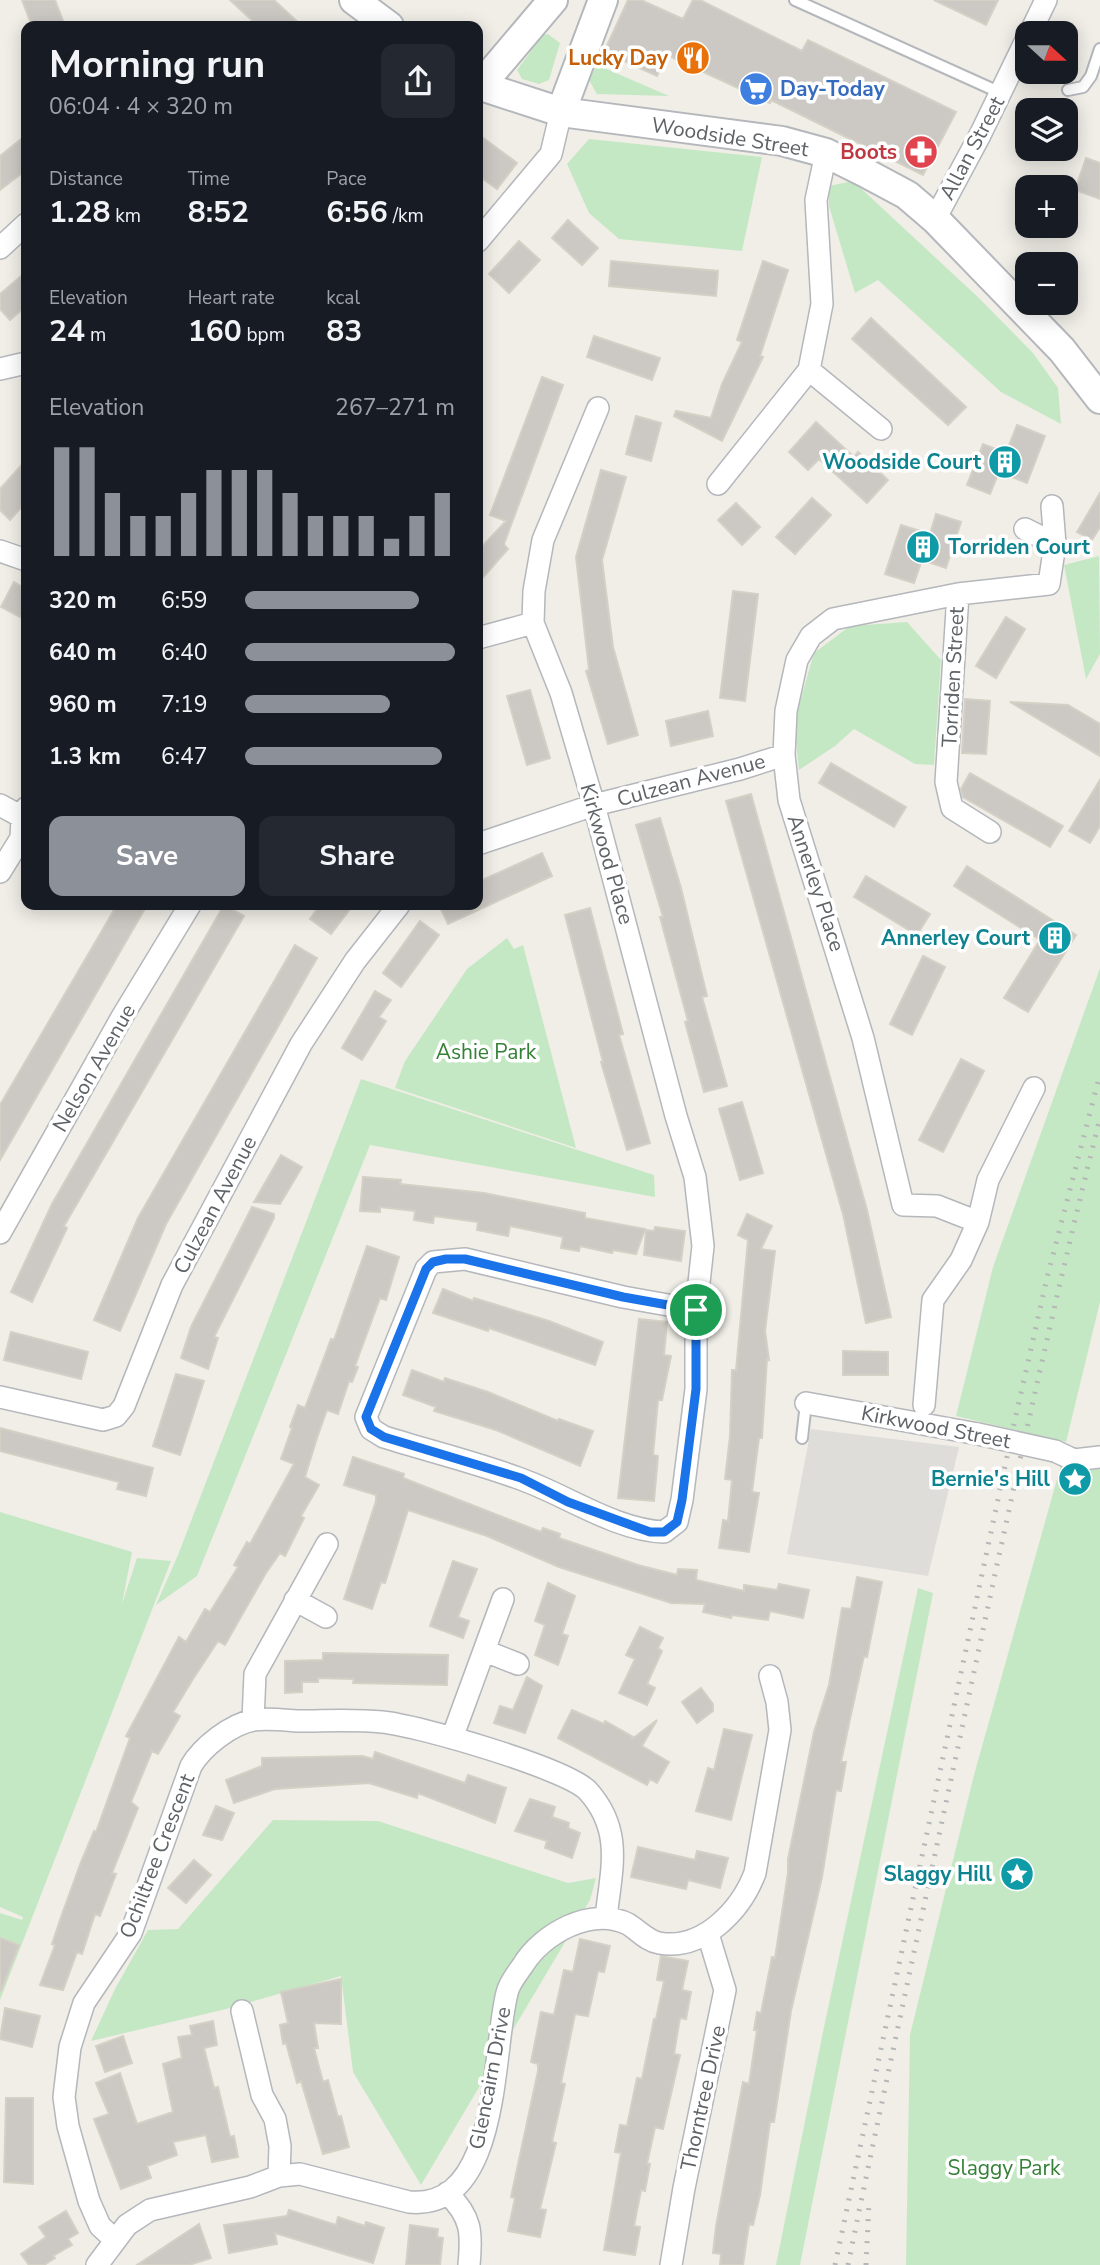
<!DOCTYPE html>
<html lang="en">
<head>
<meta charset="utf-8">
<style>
	:root { --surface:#171b24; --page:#242831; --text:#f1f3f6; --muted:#9ea1a6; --accent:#8c9099 }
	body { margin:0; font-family:"Nunito Sans",sans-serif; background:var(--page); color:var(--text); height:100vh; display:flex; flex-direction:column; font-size:26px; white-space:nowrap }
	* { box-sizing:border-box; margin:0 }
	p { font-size:23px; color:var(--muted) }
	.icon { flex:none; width:38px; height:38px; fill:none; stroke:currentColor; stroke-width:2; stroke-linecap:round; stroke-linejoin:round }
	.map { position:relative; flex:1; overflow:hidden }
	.panel { position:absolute; left:21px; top:21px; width:462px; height:889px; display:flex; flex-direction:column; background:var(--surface); border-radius:14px; box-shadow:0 4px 18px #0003 }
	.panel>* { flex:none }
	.needle { width:46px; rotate:111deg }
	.fabs { position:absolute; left:1015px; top:21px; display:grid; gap:14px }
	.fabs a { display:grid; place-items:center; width:63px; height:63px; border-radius:14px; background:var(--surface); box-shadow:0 4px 18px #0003; font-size:35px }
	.pin { position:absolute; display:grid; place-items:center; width:60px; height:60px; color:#fff; margin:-30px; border:4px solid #fff; border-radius:50%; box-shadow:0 2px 7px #0007 }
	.round { display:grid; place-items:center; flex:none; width:74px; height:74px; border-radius:14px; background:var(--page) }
	.overview { display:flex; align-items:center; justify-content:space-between; height:119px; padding:0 28px }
	h1 { font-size:38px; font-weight:700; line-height:52px }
	.metrics { display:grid; grid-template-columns:repeat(3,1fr); gap:10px; height:119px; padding:7px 28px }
	.metrics div { display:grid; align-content:center }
	.metrics b { font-size:30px; font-weight:700 }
	.metrics small { font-size:19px; font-weight:400 }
	.metrics p { font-size:19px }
	.chart { height:196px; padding:14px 28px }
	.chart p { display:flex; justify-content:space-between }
	.chart svg { width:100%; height:126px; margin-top:7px; stroke:var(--accent); stroke-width:6 }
	.action { display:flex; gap:14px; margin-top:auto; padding:14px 28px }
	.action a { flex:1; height:80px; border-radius:14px; background:var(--accent); color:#fff; font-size:28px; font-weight:700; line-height:80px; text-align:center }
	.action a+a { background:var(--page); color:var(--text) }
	ul { padding:0 28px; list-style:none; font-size:23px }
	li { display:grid; grid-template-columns:112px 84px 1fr; align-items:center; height:52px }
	li i { height:18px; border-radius:9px; background:var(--accent) }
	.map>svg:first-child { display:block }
</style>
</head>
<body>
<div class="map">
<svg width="1100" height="2265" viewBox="0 0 1100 2265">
	<rect width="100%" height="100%" fill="#f0eee7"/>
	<!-- industrial -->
	<path fill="#dfddd9" d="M811,1429L959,1447L928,1576L787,1554Z"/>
	<!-- green -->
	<path fill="#c5e8c4" d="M548,34L560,43L549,80L539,84L522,79L517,70L543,35Z
		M596,66L602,67L669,96L597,94L589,80Z
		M589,139L762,157L742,251L619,239L589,213L567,164Z
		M853,181L980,299L1033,353L1058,388L1061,424L1001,392L878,280L855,293L829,206V186Z
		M1099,556L1100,654L1086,679L1064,565Z
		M907,622L941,660L934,765L915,764L854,729L835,746L799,770L794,722L814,653L850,626Z
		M507,938L514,949L523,945L576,1148L395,1088L405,1061L467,969Z
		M1100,968V1302L1066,1442L956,1416L993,1267Z
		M361,1079L654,1175L655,1197L370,1145L197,1576L156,1605L178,1555Z
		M1100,1458V2265H906L910,2035L974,1775L1061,1465Z
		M0,1512L132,1552L122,1604L137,1558L171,1561L0,2000V1913L22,1920L23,1917L0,1907Z
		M918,1588L933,1593L800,2265H776L824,2027Z
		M273,1820L378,1821L568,1883L596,1878L590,1900L421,2185L353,2072L341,1976L226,2009L91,2041L115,1989L148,1930L178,1929Z"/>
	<!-- building -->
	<path fill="#ccc9c4" stroke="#d5d0c5" stroke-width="2" d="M22,0H55L65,26H32Z
		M230,0H274L302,26H258Z
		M628,0H641L683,19L693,0H700L802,51L808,40L956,112L923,175L771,100L770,103L667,55L657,76L604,52Z
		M934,0H998L986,25Z
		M478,134L517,163L497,189L478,175Z
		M26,135V170L0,190V156Z
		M1086,158L1100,163V199L1075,190Z
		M568,220L598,248L582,265L552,238Z
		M519,241L540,260L509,293L489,274Z
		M611,261L718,271L716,296L609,286Z
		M763,261L788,270L760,356L763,357L722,441L674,416L676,411L711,418L722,384L742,342L737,340Z
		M26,272V306L10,320L0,309V294Z
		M871,318L966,407L948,425L852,339Z
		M594,336L660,358L652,380L587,357Z
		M542,377L563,385L504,544L508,549L478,583V551L506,521L490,515Z
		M636,416L661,423L651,461L626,454Z
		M816,422L854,457L858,452L888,480L867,503L819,459L808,470L789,452Z
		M1017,425L1045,436L1027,483L999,472L990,494L967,485L983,444L1006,453Z
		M26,460V502L10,520L0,510V489Z
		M601,470L626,477L602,560L613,647L638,735L608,744L586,671L589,670L576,557Z
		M1100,493V527L1092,540L1077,532Z
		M812,498L831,515L795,554L776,537Z
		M736,503L760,527L742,545L718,520Z
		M936,514L961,522L946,568L922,560L914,583L885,574L901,525L930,534Z
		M14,582L26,589V620L1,607Z
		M733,591L758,594L745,701L720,698Z
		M1006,617L1025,629L996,678L976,666Z
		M530,690L550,758L527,765L507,696Z
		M965,699L990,701L986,754L962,753Z
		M1010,702L1068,705L1100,724V756Z
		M708,711L713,736L671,746L666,721Z
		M831,763L906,807L894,827L819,783Z
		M970,773L1063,826L1050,847L963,797L961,789Z
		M1100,780V826L1090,843L1069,831Z
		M751,794L867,1210L891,1317L866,1323L843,1214L726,801Z
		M660,818L681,888L707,996L702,997L727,1086L704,1092L685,1022L688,1021L660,917H663L636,825Z
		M542,853L552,876L448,924L439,905H478V882Z
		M967,866L1076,935L1028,1012L1004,998L1040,940L954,886Z
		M866,876L930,914L917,935L854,897Z
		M117,905H147L0,1160V1105Z
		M224,905L244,916L64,1226L67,1228L32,1302L11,1292L52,1204Z
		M320,905H353L331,934L310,919Z
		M590,908L623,1034L619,1035L650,1143L627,1150L601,1062H603L565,915Z
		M420,921L439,935L401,987L383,973Z
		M295,945L317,958L166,1224L120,1331L94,1320L138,1218Z
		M923,956L945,967L912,1035L890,1024Z
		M375,991L391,1000L379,1017L386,1021L362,1060L342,1048Z
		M961,1059L984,1071L943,1152L919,1140Z
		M742,1102L763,1173L740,1180L719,1109Z
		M281,1155L302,1167L280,1204L254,1202Z
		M363,1177L401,1180L400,1184L484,1193L585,1213V1218L645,1229L636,1254L613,1250L612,1253L580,1246L579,1251L561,1248L563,1237L510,1226L508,1236L477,1230L478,1222L434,1216L433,1223L414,1220L415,1211L380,1207V1212L360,1211Z
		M252,1207L274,1214V1218L214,1337L218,1338L208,1369L181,1358L191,1327Z
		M747,1214L772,1226L761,1249L775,1251L765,1331L769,1360L767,1359L762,1438H759L752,1492L759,1493L749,1552L719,1548L723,1520L728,1521L732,1480L725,1479L730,1436L732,1370H736L748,1240L738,1235Z
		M655,1227L685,1231L681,1261L644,1255L646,1230L654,1231Z
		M367,1246L399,1257L386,1300L380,1298L355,1366L358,1367L352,1382L349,1381L338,1414L327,1410L317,1438L305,1477L319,1485L301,1516L304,1518L285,1556L280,1553L266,1573L225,1645L218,1641L193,1679L173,1712L180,1716L158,1754L152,1751L131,1802L138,1808L112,1873L116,1874L100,1916L95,1914L82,1954L77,1952L63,1990L40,1985L55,1945L52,1944L61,1917L81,1862L94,1831L96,1832L130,1738L126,1736L179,1637L186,1642L205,1609L210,1612L238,1567L234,1565L247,1542L250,1544L294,1464L281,1459L292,1428L290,1427L298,1405L305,1408L331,1339L334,1340Z
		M443,1289L473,1301L474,1298L549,1321L603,1342L595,1365L489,1328L488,1331L433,1313Z
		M639,1319L667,1322L664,1355L671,1356L662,1400H658L653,1455L658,1456L654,1501L618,1498Z
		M11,1332L88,1352L81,1379L4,1360Z
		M843,1351L888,1352V1375H843Z
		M412,1370L444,1382L445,1378L488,1392L558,1421L559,1419L593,1431L580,1466L496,1430L434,1411L436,1407L403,1395Z
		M176,1374L204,1381L180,1455L153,1446Z
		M0,1428L153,1468L146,1496L117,1489L119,1482L0,1451Z
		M353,1457L404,1474L403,1478L541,1532L543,1528L560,1534L559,1538L638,1565L677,1575L678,1569L697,1570L696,1580L744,1591V1585L777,1590L779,1584L809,1590L803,1618L770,1611L768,1620L732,1615L731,1618L703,1612L705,1604L671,1603L559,1567L487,1536L408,1510L385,1583L381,1582L372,1609L344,1599L376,1501V1495L344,1485Z
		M453,1561L477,1569L458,1617L469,1621L463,1638L430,1626Z
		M857,1577L882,1582L867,1657L864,1656L850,1719L841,1762H846L841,1791L836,1790L822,1877L791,2011L774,2122H770L760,2195L753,2225L749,2224L743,2265H720L721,2254L713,2253L716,2226L743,2082L749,2084L757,2030H754L757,2012L761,2013L772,1957L775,1958L788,1873V1859L814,1732L829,1685L842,1608L851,1609Z
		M548,1583L575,1596L562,1634L568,1636L558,1665L535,1655L545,1625L535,1621Z
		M640,1627L663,1638L658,1648L662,1651L647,1684L655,1688L647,1705L619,1693L635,1659L626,1655Z
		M323,1653L448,1655L447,1685L353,1683L354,1679L318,1678V1682H302V1692L285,1693V1661L323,1660Z
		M527,1677L542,1686L525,1733L494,1723L500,1706L513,1710Z
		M701,1688L713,1704V1711L697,1723L682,1702Z
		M572,1710L604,1724L605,1721L633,1737L632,1739L657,1720L642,1746L669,1762L657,1783L650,1779L647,1785L558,1738Z
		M724,1729L752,1735L731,1820L696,1811L708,1768L714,1770Z
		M375,1752L465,1783L468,1775L506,1788L495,1823L418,1793L417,1798L369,1783L275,1789L234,1803L226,1780L262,1766V1758L362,1756L373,1759Z
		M530,1799L555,1807L552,1817L569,1823L568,1828L580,1833L572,1858L545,1848L547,1841L515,1831Z
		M216,1806L234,1813L222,1840L203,1835Z
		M638,1847L695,1860L697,1851L728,1858L720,1888L688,1880L686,1889L631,1877Z
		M194,1860L211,1875L186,1903L168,1888Z
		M0,1938L19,1945L1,1991H0Z
		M580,1939L610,1946L604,1972L598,1971L588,2016L575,2014L561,2083L565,2084L552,2142L556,2143L540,2209L546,2210L540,2237L508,2231L515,2198L511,2197L538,2071V2064L531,2062L541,2012L554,2015L564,1970L573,1972Z
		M661,1956L688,1961L682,1990L691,1992L686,2019L680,2018L674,2054L680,2055L663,2129L655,2127L647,2164H650L645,2191L641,2190L634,2226L640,2227L635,2255L604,2250L621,2153L615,2152L620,2125L627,2126L637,2078L642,2079L654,2019H656L664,1981L657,1980Z
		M341,1979V2024L314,2023L318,2048H314L323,2082L328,2080L338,2117L341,2116L349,2147L323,2154L301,2081L297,2083L286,2043L283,2044L280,2025L288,2023L281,1992Z
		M5,2008L40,2016L32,2047L0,2039Z
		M213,2021L217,2045L204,2048L214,2088L218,2087L230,2137L234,2136L238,2157L212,2162L206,2135L173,2142L177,2155L147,2166L151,2178L121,2189L94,2119L109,2114L96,2083L120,2073L137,2124L173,2112L163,2064L182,2058L178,2037L192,2035L190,2026Z
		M123,2036L132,2063L105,2072L96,2046Z
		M6,2098H33V2184L4,2182Z
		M289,2210L336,2225L338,2217L365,2226L366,2222L384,2228L373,2263L275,2233L277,2244L229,2253L224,2225L287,2216Z
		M66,2211L78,2233L68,2239L72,2245L53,2256L55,2258L44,2265H29L21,2254L46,2237L39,2227Z
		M199,2224L211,2258L189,2265H137Z
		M410,2225L438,2229L437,2237L443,2238L440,2265H406Z"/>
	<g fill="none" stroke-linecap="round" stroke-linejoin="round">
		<!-- service casing -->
		<g stroke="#b4b7bb" stroke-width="14">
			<path id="service" d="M795,0L1001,93
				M1068,90L1083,87L1091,76L1100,49
				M802,1438L806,1403"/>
		</g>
		<!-- minor casing -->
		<g stroke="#b4b7bb" stroke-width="24">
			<path id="minor" d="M1030,33L1046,0
				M935,219L980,135L1027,38
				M478,241L551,154L561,112
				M0,248L26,224
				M0,369L26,363
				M809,370L881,429
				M598,408L543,540L534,591L533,623L561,693L594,805L676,1116L695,1177L703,1246L696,1310V1389L682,1500L677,1522L664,1532C614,1530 565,1494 518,1478C474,1462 429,1451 384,1437L371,1429L366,1417L426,1269L433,1262L465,1259L623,1297L696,1310
				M718,484L809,370L822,304L816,200L826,153
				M1025,529L1055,544
				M0,551L26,560
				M958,594L833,619L811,636L797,660L786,711L784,755L789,800L863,1038L903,1205L937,1206L978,1222
				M478,638L533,623
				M0,805L22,817
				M990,832L952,808L946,782L958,594L1049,584L1055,544L1052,506
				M478,844L594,805L740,769L784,755
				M0,872L21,838L22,817L26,808
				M0,1233L122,1017L190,905
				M0,1397L103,1420L116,1416L124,1406L172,1285L301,1044L355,961L399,905
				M806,1403L978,1434
				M924,1405L933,1300L961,1260L978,1222L988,1180L1034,1088
				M1055,1451L1074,1460L1100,1457
				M295,1600L326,1617
				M485,1651L518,1664
				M253,1720L255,1674L327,1544
				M452,1738L503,1599
				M242,2011L262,2095L275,2119L280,2146L279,2176
				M447,2193C472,2217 472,2233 469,2265
				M114,2239L100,2226L89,2201L68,2126L64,2097L70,2047L84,2003L131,1933L191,1766C202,1747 231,1724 254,1720C267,1718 283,1720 297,1721C325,1721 354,1719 382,1722C417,1725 568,1769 588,1791C624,1831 611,1870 606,1918
				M97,2265L127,2225L150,2210L250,2187L279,2176L300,2174L409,2202C501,2211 492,2051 507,1993C509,1983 517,1974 523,1965C542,1934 591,1906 628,1924C638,1930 647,1941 659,1943C703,1951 741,1910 755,1873L780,1730L777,1702L770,1676
				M671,2265L684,2188L725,1990L708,1934"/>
		</g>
		<!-- tertiary casing -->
		<g stroke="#b4b7bb" stroke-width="32">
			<path id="tertiary" d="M354,0L389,26
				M478,85L561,112L782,141L826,153L864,172L907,195L935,219L1062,350L1100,399
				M480,86L553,0
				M561,112L603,0"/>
		</g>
		<!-- service -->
		<use href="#service" stroke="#fff" stroke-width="10"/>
		<!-- minor -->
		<use href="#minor" stroke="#fff" stroke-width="21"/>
		<!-- tertiary -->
		<use href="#tertiary" stroke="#fff" stroke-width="28"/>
		<!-- rail -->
		<path stroke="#b5b6b7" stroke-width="5" stroke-dasharray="2 9" stroke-linecap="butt" d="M835,2265L1014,1424L1047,1278L1100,1074
			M848,2265C878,2118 910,1972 941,1826C992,1589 1041,1353 1100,1118
			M866,2265L869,2202"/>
		<!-- minor-bridge casing -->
		<g stroke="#b4b7bb" stroke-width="24" stroke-linecap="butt">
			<path id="minor-bridge" d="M978,1434L1055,1451"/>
		</g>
		<!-- minor-bridge -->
		<use href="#minor-bridge" stroke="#fff" stroke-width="21"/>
	</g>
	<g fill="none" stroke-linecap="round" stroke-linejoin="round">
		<!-- route casing -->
		<g stroke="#fff" stroke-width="14">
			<path id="route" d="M446,1259H465L623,1297L696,1310V1389L682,1500L677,1522L664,1532H650L568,1502L521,1478L384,1437L371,1429L366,1417L426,1269L433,1262Z"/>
		</g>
		<!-- route -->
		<use href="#route" stroke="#1a73e8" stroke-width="9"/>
	</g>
	<!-- icons -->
	<defs>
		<g id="restaurant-disc" transform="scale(1.75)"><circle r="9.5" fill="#e8710a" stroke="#fff"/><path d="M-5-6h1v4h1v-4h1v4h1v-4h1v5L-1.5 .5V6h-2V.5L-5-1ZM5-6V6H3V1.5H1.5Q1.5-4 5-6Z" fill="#fff"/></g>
		<g id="supermarket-disc" transform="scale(1.75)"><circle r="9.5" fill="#3f7fe0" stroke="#fff"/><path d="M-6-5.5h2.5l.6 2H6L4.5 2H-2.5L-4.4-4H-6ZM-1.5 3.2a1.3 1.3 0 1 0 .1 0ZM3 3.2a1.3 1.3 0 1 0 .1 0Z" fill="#fff"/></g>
		<g id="pharmacy-disc" transform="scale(1.75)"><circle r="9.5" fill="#e0444e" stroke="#fff"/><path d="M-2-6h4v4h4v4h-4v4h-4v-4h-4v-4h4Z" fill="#fff"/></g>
		<g id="building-disc" transform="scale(1.75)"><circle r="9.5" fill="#0f9aa8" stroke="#fff"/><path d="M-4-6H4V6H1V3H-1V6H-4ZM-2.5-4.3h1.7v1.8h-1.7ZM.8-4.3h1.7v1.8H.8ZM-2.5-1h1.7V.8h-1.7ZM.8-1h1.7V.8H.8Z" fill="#fff"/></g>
		<g id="sight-disc" transform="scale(1.75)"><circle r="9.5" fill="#0f9aa8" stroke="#fff"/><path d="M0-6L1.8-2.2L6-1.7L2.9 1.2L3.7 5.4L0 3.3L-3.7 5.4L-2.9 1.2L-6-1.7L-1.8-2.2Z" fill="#fff"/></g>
	</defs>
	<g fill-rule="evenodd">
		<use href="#restaurant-disc" x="693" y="58"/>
		<use href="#supermarket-disc" x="756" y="89"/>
		<use href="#pharmacy-disc" x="921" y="152"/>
		<use href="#building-disc" x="1005" y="462"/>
		<use href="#building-disc" x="923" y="547"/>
		<use href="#building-disc" x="1055" y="938"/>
		<use href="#sight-disc" x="1075" y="1479"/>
		<use href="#sight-disc" x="1017" y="1874"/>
	</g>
	<g text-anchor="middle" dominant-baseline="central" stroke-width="7" stroke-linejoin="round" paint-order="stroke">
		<!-- food labels -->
		<g font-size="21" font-weight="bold" fill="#c56008" stroke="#fff" text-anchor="end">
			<text x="668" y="58">Lucky Day</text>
		</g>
		<!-- shop labels -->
		<g font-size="21" font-weight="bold" fill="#366cbe" stroke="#fff" text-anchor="start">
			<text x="780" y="89">Day-Today</text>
		</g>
		<!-- street labels -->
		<g font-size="21" fill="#5e6367" stroke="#fff">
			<text transform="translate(730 137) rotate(9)">Woodside Street</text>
			<text transform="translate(972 148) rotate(-62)">Allan Street</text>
			<text transform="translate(953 677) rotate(-87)">Torriden Street</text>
			<text transform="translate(691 780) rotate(-15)">Culzean Avenue</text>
			<text transform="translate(607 854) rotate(74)">Kirkwood Place</text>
			<text transform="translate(816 883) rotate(72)">Annerley Place</text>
			<text transform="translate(94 1068) rotate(-60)">Nelson Avenue</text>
			<text transform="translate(215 1205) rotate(-62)">Culzean Avenue</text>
			<text transform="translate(936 1427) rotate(11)">Kirkwood Street</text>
			<text transform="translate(157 1856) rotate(-69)">Ochiltree Crescent</text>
			<text transform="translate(490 2078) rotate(-79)">Glencairn Drive</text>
			<text transform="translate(703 2098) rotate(-78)">Thorntree Drive</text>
		</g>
		<!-- health labels -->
		<g font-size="21" font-weight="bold" fill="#be3a42" stroke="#fff" text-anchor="end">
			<text x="897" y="152">Boots</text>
		</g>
		<!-- culture labels -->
		<g font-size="21" font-weight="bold" fill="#0d838f" stroke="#fff" text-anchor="end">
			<text x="981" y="462">Woodside Court</text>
			<text x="948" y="547" text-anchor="start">Torriden Court</text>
			<text x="1030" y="938">Annerley Court</text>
			<text x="1050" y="1479">Bernie's Hill</text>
			<text x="992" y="1874">Slaggy Hill</text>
		</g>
		<!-- park labels -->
		<g font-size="21" fill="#348136" stroke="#fff">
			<text x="486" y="1052">Ashie Park</text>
			<text x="1004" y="2168">Slaggy Park</text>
		</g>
	</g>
</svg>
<div class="fabs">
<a><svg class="needle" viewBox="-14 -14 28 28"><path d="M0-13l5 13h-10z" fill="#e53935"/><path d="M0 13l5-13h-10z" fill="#9ea1a6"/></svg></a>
<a><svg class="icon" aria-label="layers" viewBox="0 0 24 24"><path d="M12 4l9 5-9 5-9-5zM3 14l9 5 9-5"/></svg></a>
<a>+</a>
<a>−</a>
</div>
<div class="pin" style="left:696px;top:1310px;background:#1e9e55"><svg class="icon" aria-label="arrive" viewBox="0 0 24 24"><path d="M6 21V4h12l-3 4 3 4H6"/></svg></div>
<section class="panel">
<div class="overview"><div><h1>Morning run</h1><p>06:04 · 4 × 320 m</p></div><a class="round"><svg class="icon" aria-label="share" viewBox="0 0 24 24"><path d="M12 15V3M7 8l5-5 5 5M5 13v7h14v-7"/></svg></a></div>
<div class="metrics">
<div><p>Distance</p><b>1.28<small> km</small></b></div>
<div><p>Time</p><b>8:52</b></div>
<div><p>Pace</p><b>6:56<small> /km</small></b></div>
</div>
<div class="metrics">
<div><p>Elevation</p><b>24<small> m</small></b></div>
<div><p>Heart rate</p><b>160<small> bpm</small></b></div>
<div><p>kcal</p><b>83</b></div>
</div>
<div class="chart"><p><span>Elevation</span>267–271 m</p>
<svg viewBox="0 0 160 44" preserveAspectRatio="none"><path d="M5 44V6M15 44V6M25 44V22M35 44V30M45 44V30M55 44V22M65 44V14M75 44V14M85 44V14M95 44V22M105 44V30M115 44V30M125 44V30M135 44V38M145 44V30M155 44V22"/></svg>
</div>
<ul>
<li><b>320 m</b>6:59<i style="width:83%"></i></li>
<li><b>640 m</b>6:40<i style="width:100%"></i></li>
<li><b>960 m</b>7:19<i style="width:69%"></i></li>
<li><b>1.3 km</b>6:47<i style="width:94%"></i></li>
</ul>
<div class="action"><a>Save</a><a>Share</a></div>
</section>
</div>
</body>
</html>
